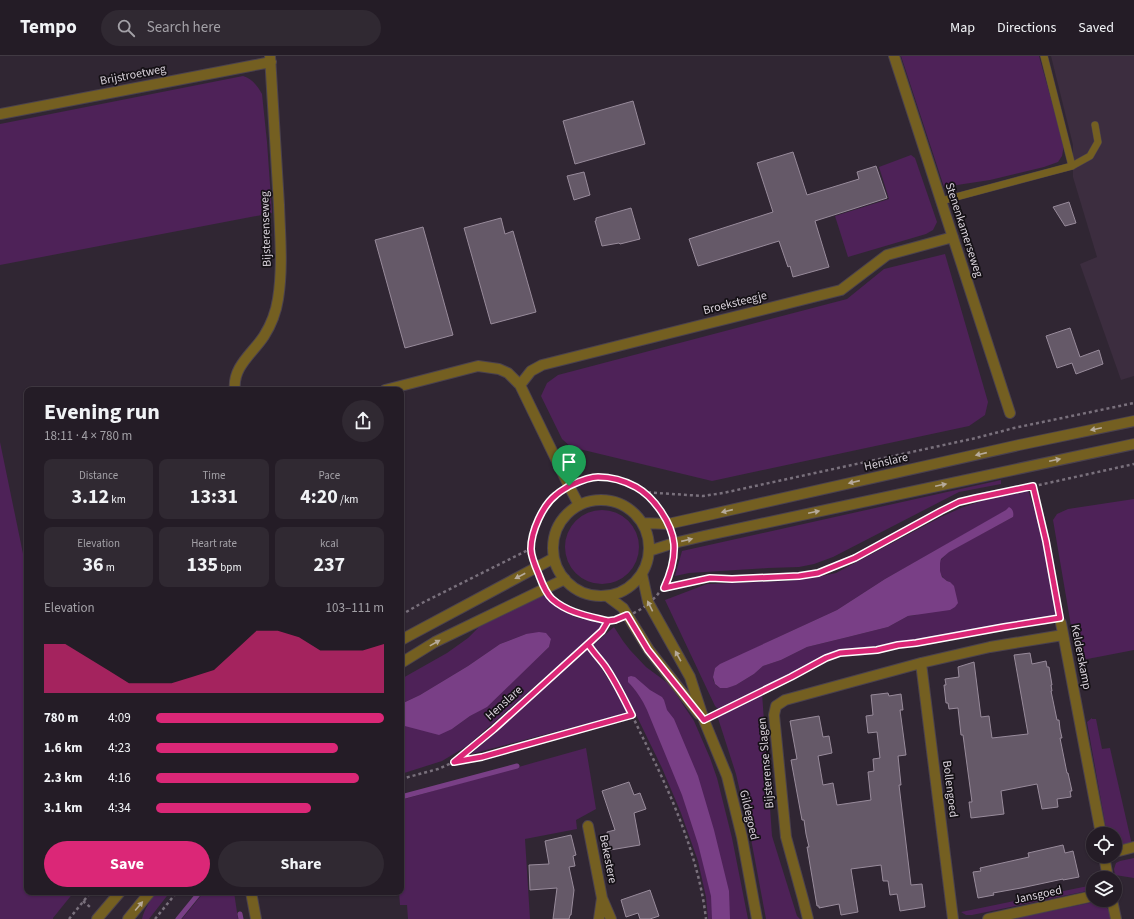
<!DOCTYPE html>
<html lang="en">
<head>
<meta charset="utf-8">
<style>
	:root { --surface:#241c26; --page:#302932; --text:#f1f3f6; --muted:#a3a1a7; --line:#413a43; --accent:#db2777 }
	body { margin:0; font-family:"Source Sans 3",sans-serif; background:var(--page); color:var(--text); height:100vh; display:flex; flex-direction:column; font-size:15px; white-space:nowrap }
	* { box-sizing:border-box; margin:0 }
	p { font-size:13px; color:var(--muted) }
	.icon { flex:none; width:22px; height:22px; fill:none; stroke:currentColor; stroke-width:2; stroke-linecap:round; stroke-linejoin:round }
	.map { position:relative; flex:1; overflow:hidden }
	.panel { position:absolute; left:24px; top:331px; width:380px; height:508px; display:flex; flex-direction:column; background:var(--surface); border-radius:8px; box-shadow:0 1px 3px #0004,0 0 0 1px var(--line) }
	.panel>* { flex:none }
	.controls { position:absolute; left:1086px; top:771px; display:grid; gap:8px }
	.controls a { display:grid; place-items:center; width:36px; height:36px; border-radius:50%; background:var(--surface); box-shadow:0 1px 3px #0004,0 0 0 1px var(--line); font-size:20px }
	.pin { position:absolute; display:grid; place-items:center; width:34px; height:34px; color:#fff; margin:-41px -17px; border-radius:50% 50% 50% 0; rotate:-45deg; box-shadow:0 0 4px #0007 }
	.pin .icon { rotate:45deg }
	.round { display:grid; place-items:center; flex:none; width:42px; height:42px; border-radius:21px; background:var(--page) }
	.overview { display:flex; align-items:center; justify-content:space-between; height:68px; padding:0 20px }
	h1 { font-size:22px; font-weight:700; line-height:30px }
	.stats { display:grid; grid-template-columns:repeat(3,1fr); gap:6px; height:68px; padding:4px 20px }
	.stats div { display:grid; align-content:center; border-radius:8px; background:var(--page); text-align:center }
	.stats b { font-size:20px; font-weight:700 }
	.stats small { font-size:11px; font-weight:400 }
	.stats p { font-size:11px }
	.chart { height:112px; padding:8px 20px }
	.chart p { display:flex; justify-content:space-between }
	.chart svg { width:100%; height:72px; margin-top:4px; fill:var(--accent); opacity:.7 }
	.cta { display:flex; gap:8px; margin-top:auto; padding:8px 20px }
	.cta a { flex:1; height:46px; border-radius:24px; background:var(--accent); color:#fff; font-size:16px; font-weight:700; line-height:46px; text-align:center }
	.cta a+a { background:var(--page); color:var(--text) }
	ul { padding:0 20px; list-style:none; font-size:13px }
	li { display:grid; grid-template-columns:64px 48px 1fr; align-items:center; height:30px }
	li i { height:10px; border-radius:5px; background:var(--accent) }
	header { display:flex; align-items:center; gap:24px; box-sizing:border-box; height:56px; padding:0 20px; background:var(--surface); border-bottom:1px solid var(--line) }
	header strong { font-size:19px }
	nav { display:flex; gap:22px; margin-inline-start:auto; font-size:14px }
	.search { width:280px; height:36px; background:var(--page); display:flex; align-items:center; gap:10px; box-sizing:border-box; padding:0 14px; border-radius:22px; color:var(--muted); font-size:15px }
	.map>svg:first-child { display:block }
</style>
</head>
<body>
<header>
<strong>Tempo</strong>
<div class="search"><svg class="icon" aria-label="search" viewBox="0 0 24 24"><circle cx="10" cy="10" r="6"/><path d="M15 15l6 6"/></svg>Search here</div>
<nav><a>Map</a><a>Directions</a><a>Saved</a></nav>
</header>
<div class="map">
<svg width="1134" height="863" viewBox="0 0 1134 863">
	<rect width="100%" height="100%" fill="#302633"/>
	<!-- built -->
	<path fill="#3c2d3f" d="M1051,0H1134V320L1121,324L1080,208L1097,201L1073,121V89Z"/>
	<!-- green -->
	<path fill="#4e2258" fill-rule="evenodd" d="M901,0H1039L1064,89L1062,100L1058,106L1044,111L990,124L944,131Z
		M243,20C252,23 257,29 262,38L267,86L272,157L0,209V68Z
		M911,99L915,102L937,166L933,174L926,178L848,201L835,160L889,143L879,111Z
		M945,198L988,346L985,359L969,370L712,425L571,391L562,383L541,340L547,327L558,319L847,243L884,213Z
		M0,386L27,517V836H74L53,862V863H0Z
		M1001,424V428L959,436L833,501L814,508L799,511L768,512L689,517L675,520L682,495Z
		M1028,434L1037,461L1058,559L918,584L839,595L826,600L723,651L718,653L715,650L665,544L707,528L787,525L813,522L836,517L941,461L961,452L981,445ZM1009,452L1013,461L948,496C946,499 943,501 941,504C936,512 942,524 950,526L916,559L908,560L888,571L848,581L807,591L781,604L763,610L754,618L736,629L720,632C711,626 713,622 715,612L772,584L837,554L885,523L1007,454Z
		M1134,443V594L1077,605L1053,464L1057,458L1068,453Z
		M565 491a37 37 0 1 1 74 0a37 37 0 1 1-74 0Z
		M544,538C553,548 565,558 578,562C586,564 595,565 603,567L600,573L467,690L442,705L401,718V669L452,673L470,660L487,650L549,591L551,583L526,578L500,588L468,610L420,639L401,648V623L447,597L468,582L479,571Z
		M614,571L623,585L630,594L646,611L669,628L694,665L710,702L717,722L732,782L748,863H708L706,841L698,805L681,757L662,712L623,632L608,608L593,589Z
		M588,593C603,614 616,634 627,657L471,698Z
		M762,637L772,780L797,860L800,863H766L751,783L736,718L717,659Z
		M1092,662V663H1096L1102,693L1110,692L1132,789L1117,791L1115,789V778H1107L1087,666Z
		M586,692L596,753L576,764L577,773L525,783L530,863H408L407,849H400L399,836H401V744Z
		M1134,802V822L1115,819L1114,813L1116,807L1120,805Z
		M1093,829L1092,834L972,859H966L961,856Z
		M156,836H170L149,863H142C144,853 151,844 156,836Z
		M204,836H234L238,863H182Z
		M1094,846C1104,847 1110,852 1111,863H1013Z"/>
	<!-- water -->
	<path fill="#793f86" d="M1009,451C1013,453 1014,457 1013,461L949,496L941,503L940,507V515L942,521L947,525L950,526L954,530L958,547L955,551L950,554L908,560L888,571L848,581L807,591L781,604L763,610L754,618L736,629L727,632H720L715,628L713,621L715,612L720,608L837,554L885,523L1006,454Z
		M539,576L546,577L551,583L549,591L487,651L470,660L452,673L439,679L401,669V648L420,639L468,610L500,588L526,578Z
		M631,620L635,621L650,634L662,641L664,644L667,654L674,663L698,720L714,774L729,835L730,863H712L711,840L698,788L682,739L647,654C642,643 636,634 628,626V621Z"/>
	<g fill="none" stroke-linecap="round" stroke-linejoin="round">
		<!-- stream -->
		<path stroke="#793f86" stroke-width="5" d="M401,741L517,710
			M240,858L241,863
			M178,863L200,836"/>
	</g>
	<!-- building -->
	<path fill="#655968" stroke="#988b9b" d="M633,45L645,88L575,108L563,65Z
		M793,96L807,139L859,123L857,116L876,110L887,142L815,165L829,211L793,221L790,210L788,211L779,185L698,210L689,183L773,156L757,107Z
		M584,116L590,139L574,144L567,120Z
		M1069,146L1076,167L1065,170L1053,151Z
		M631,152L640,183L620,188L619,187L602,190L595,165H596V162Z
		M501,162L505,178L513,175L536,256L491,268L464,172Z
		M423,171L453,279L405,292L375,184Z
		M1070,272L1080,301L1099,294L1103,308L1076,318L1072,307L1057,312L1046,280Z
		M1030,597L1032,608L1046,605L1047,611H1049L1052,629H1051L1052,635H1051L1057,664H1059L1060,673L1062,682H1060L1067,717H1068L1072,735H1070L1071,741L1057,743L1058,751L1042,753L1037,728L1001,735L1004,758L971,762L969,746H972L963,679H961L958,652L949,653L948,647H946L944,629H946L945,623L959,621L958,611L974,606L981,661L989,660L992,682L1028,678L1014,599Z
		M888,637L889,640L901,638L903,654H900L906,699L898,700L901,729H899L911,829L922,828L925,851L900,855L897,838L890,839L888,825H883L881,809L851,813L858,856L841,859L839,848L819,852V850H817L807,791H809L806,778L804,764H802L791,704L797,703L790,665L819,660L823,681L829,680L832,697L818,700L823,729L833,727L837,749L871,744L868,716L874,715L873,703L880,702L877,676L868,677L866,660L873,659L871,639Z
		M629,726L634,739L640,737L646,753L634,757L640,789L610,794L607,776L615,774L602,735Z
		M571,779L576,799L573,800L575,810L569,811L574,834L571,859H570L569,863H553L557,832L530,834L529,809L549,808L545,785Z
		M1063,789L1065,797L1073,795L1079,821L1063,824V823L1021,832L993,837L994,839L978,842L973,816L981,815L980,812L1029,801L1028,797Z
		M650,834L659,860L650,863H640L638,857L626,861L621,844Z"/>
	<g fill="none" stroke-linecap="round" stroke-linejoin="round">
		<!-- service casing -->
		<g stroke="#4b424e" stroke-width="8">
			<path id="service" d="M1044,0L1072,110
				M941,145L1072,110L1090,100L1098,86L1095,69"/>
		</g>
		<!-- minor casing -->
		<g stroke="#4b424e" stroke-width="12">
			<path id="minor" d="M894,0L1010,357
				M0,58L271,6
				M235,334C232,311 253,297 264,280C271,269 276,256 278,243C283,212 280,180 279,149C276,99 273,50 270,0
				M385,334L478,310L499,313L508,317L520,329
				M579,449L569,430L520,329L531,315L542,309L841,234L887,199L953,181
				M642,518L648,546L690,621L704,664L727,720L742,781L757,863
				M607,540L623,552L649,594L699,658
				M1061,567L1101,778
				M921,607L953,863
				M588,770L602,842L611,863
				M1115,796L1134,791
				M1104,800L1108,822
				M251,836L256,863
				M1112,844L1116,863
				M599,863L602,842
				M808,863L803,843L786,781L774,659L776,650L785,644L921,607L990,591L1063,579
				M988,863L1093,840"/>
		</g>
		<!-- tertiary casing -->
		<g stroke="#4b424e" stroke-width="12">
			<path id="tertiary" d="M553 492a48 48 0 1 1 96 0a48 48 0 1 1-96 0Z
				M643,467L668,468L695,462L1019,389L1134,365
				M649,495L674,487L704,480L1134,388
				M401,584L554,502
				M401,607L435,586L565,523
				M97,863L120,836
				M128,863L150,836"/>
		</g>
		<!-- path -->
		<path stroke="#79707c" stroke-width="2.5" stroke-dasharray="3 3" stroke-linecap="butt" d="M532 493a71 71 0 1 1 142 0a71 71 0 1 1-142 0Z
			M1033,430L1046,485L1059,555
			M642,436L703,440L723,437L976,382L1014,372L1134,347
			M663,532L710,522L732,523L799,520L818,517L855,502L941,455L959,446L975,442L1012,435L1134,408
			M401,559L420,548L530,493
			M588,588C593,595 599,602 605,610C621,632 631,658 643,682C671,738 699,801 706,863
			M715,659L791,621L826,602L840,597L877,595L898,589L915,587L1003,571L1049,564
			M455,706L482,701L632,659
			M401,723L438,713L454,706L494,673L602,575L608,565
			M83,845L90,851
			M69,863L91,836
			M155,863L177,836"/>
		<!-- service -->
		<use href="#service" stroke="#745f21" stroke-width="7"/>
		<!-- minor -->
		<use href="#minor" stroke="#745f21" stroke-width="10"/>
		<!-- tertiary -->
		<use href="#tertiary" stroke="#745f21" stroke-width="10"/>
	</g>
	<!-- one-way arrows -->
	<defs><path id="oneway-solid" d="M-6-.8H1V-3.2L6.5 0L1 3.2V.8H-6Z"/></defs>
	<g fill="#b6aa9a">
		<use href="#oneway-solid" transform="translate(1096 373) rotate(168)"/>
		<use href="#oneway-solid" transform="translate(981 398) rotate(167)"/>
		<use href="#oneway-solid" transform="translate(1055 404) rotate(-12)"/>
		<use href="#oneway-solid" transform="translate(854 426) rotate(167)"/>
		<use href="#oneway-solid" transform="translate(941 429) rotate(-12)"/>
		<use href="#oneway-solid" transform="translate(727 455) rotate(167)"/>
		<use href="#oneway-solid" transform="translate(814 456) rotate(-12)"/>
		<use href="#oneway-solid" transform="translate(687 484) rotate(-13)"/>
		<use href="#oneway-solid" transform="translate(520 520) rotate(152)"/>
		<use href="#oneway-solid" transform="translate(650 550) rotate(-116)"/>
		<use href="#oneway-solid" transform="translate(435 587) rotate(-29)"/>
		<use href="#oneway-solid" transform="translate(678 600) rotate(-119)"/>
		<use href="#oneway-solid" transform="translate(139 850) rotate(-50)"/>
	</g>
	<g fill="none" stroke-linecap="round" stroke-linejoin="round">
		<!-- route casing -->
		<g stroke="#fff" stroke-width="8">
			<path id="route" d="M569,430C565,433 560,435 556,439C543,449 531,475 531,493C531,500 536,512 539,519C542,527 545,536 552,543C568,557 588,560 608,565L602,575L588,588C593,596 600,603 605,610C616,626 624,643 632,659L482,701L454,706L494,673L602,575L608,565L615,564L627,559L648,594L704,664L791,621L826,602L840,597L877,594L898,589L916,587L1004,571L1060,562L1046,485L1033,430L976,442L959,446L941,455L855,502L818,517L799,520L732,523L710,522L664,532C670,519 675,502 674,488C672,467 654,441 636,431C625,425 611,421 598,421C588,421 578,426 569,430"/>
		</g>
		<!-- route -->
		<use href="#route" stroke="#db2777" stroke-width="5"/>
	</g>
	<g text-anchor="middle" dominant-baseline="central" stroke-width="3.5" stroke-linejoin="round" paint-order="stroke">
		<!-- street labels -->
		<g font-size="12" fill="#d9d2db" stroke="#151116">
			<text transform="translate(133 19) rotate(-11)">Brijstroetweg</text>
			<text transform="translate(266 173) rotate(-92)">Bijsterenseweg</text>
			<text transform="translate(964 174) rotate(72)">Stenenkamerseweg</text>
			<text transform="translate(735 247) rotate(-14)">Broeksteegje</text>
			<text transform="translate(886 406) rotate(-13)">Henslare</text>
			<text transform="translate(1081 601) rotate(79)">Kelderskamp</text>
			<text transform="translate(504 647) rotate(-42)">Henslare</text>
			<text transform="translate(766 707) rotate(-95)">Bijsterense Slagen</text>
			<text transform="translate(950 733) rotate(83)">Bollengoed</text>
			<text transform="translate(749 759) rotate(77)">Gildegoed</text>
			<text transform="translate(608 803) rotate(79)">Bekestere</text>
			<text transform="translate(1038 839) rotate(-12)">Jansgoed</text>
		</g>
	</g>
</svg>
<div class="controls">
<a><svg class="icon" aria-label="locate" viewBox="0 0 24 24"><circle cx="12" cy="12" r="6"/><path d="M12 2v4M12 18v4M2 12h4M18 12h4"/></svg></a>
<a><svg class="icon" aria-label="layers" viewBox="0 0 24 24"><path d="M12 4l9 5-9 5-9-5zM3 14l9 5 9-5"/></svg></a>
</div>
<div class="pin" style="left:569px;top:430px;background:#1e9e55"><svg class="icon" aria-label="arrive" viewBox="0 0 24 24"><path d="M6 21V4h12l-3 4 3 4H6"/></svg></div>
<section class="panel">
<div class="overview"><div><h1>Evening run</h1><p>18:11 · 4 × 780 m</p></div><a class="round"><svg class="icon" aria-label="share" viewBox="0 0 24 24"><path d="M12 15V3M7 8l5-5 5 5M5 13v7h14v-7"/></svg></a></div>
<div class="stats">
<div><p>Distance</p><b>3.12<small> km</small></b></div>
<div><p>Time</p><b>13:31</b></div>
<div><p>Pace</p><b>4:20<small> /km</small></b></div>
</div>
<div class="stats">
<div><p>Elevation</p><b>36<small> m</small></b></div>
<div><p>Heart rate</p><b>135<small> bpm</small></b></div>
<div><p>kcal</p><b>237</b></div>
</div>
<div class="chart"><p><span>Elevation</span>103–111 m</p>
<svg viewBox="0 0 160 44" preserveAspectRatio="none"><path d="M0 44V14L10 14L20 22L30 30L40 38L50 38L60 38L70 34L80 30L90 18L100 6L110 6L120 10L130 18L140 18L150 18L160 14V44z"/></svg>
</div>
<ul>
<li><b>780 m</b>4:09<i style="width:100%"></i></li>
<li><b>1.6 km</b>4:23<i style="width:80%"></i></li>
<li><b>2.3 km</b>4:16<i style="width:89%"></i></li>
<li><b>3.1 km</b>4:34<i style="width:68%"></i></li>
</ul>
<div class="cta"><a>Save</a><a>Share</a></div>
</section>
</div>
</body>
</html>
